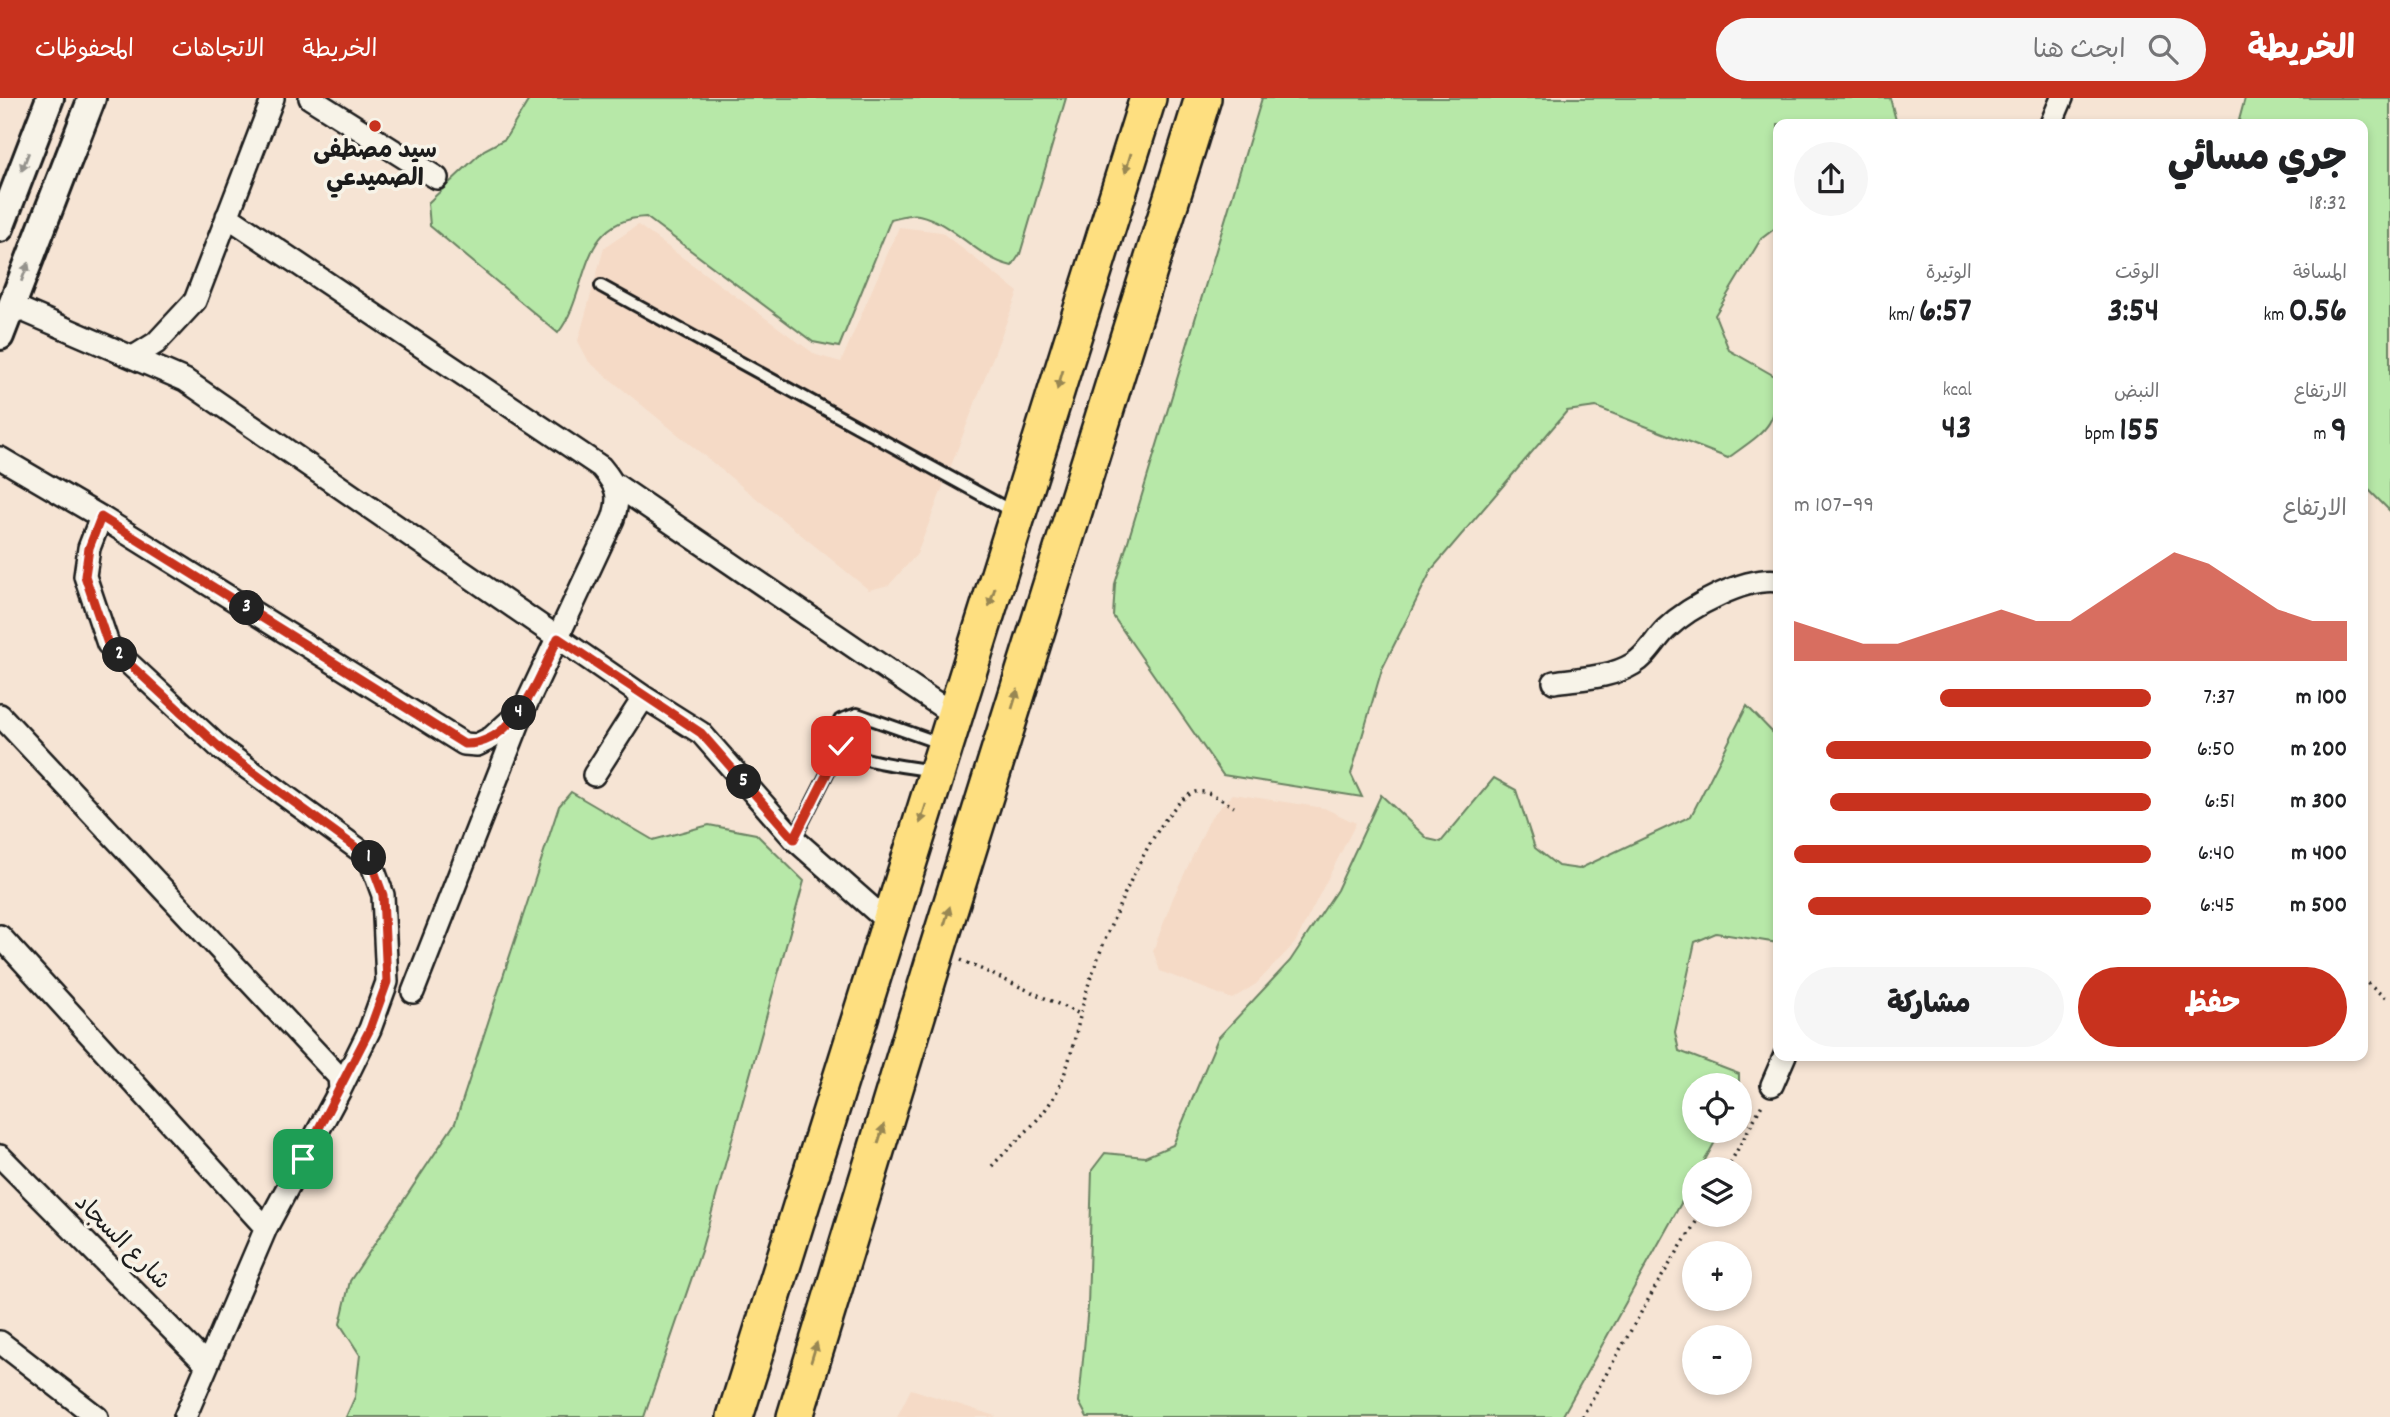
<!DOCTYPE html>
<html lang="ar">
<head>
<meta charset="utf-8">
<style>
	:root { --surface:#fff; --page:#f6f6f6; --text:#202124; --muted:#757577; --accent:#c8321e }
	body { margin:0; font-family:Dekko,"Playpen Sans Arabic",sans-serif; background:var(--page); color:var(--text); direction:rtl; height:100vh; display:flex; flex-direction:column; font-size:26px; white-space:nowrap }
	* { box-sizing:border-box; margin:0 }
	p { font-size:23px; color:var(--muted) }
	.icon { flex:none; width:38px; height:38px; fill:none; stroke:currentColor; stroke-width:2; stroke-linecap:round; stroke-linejoin:round }
	.map { position:relative; flex:1; overflow:hidden; direction:ltr }
	.details { position:absolute; left:1773px; top:21px; width:595px; height:942px; display:flex; flex-direction:column; background:var(--surface); border-radius:14px; box-shadow:0 4px 10px #0003; direction:rtl }
	.details>* { flex:none }
	.fabs { position:absolute; left:1682px; top:975px; display:grid; gap:14px }
	.fabs a { display:grid; place-items:center; width:70px; height:70px; border-radius:50%; background:var(--surface); box-shadow:0 4px 10px #0003; font-size:35px }
	.pin { position:absolute; display:grid; place-items:center; width:60px; height:60px; color:#fff; margin:-30px; border-radius:14px; box-shadow:0 4px 10px #0006 }
	.km { position:absolute; width:35px; height:35px; margin:-18px; border-radius:50%; background:#222; color:#fff; font-size:19px; line-height:35px; text-align:center }
	.round { display:grid; place-items:center; flex:none; width:74px; height:74px; border-radius:37px; background:var(--page) }
	.summary { display:flex; align-items:center; justify-content:space-between; height:119px; padding:0 21px }
	h1 { font-size:38px; font-weight:800; line-height:52px }
	.stats { display:grid; grid-template-columns:repeat(3,1fr); gap:10px; height:119px; padding:7px 21px }
	.stats div { display:grid; align-content:center }
	.stats b { font-size:35px; font-weight:800 }
	.stats small { font-size:19px; font-weight:400 }
	.stats p { font-size:19px }
	.chart { height:196px; padding:14px 21px }
	.chart p { display:flex; justify-content:space-between }
	.chart svg { width:100%; height:126px; margin-top:7px; fill:var(--accent); opacity:.7 }
	.primary-button { display:flex; gap:14px; margin-top:auto; padding:14px 21px }
	.primary-button a { flex:1; height:80px; border-radius:42px; background:var(--accent); color:#fff; font-size:28px; font-weight:800; line-height:80px; text-align:center }
	.primary-button a+a { background:var(--page); color:var(--text) }
	ul { padding:0 21px; list-style:none; font-size:23px }
	li { display:grid; grid-template-columns:112px 84px 1fr; align-items:center; height:52px }
	li i { height:18px; border-radius:9px; background:var(--accent) }
	header { display:flex; align-items:center; gap:42px; box-sizing:border-box; height:98px; padding:0 35px; background:var(--accent); color:#fff }
	header strong { font-size:33px }
	nav { display:flex; gap:38px; margin-inline-start:auto; font-size:24px }
	.search { width:490px; height:63px; background:var(--page); display:flex; align-items:center; gap:18px; box-sizing:border-box; padding:0 24px; border-radius:38px; color:var(--muted); font-size:26px }
	.map>svg:first-child { display:block }
</style>
</head>
<body>
<header>
<strong>الخريطة</strong>
<div class="search"><svg class="icon" aria-label="search" viewBox="0 0 24 24"><circle cx="10" cy="10" r="6"/><path d="M15 15l6 6"/></svg>ابحث هنا</div>
<nav><a>الخريطة</a><a>الاتجاهات</a><a>المحفوظات</a></nav>
</header>
<div class="map">
<svg width="2390" height="1319" viewBox="0 0 2390 1319">
	<rect width="100%" height="100%" fill="#f6e4d4"/>
	<filter id="ink" filterUnits="userSpaceOnUse"><feTurbulence type="fractalNoise" baseFrequency=".0143" numOctaves="2"/><feDisplacementMap in="SourceGraphic" scale="14" xChannelSelector="R" yChannelSelector="G"/><feConvolveMatrix kernelMatrix="1 2 1 2 8 2 1 2 1" color-interpolation-filters="sRGB"/></filter>
	<g filter="url(#ink)">
		<!-- built -->
		<path fill="#f5dac6" d="M638,127L816,257L841,264L899,129L941,134L1018,194L917,456L889,487L869,492L589,264L578,243L604,150Z
			M1233,696L1324,710L1356,725L1295,845L1256,886L1232,901L1160,873L1153,853L1173,800L1211,719Z
			M911,1291L998,1319H897Z"/>
		<!-- green -->
		<path fill="#b7e8a8" stroke="#6a8262" stroke-width="2" d="M530,0H1066L1020,156L1012,168C976,160 954,125 919,117C912,115 899,119 891,121L839,249L813,244L646,119C576,122 591,193 558,235L430,128L428,105L484,52L505,41Z
			M1262,0H1890L1897,26H1778V128L1761,141L1715,217L1729,252L1778,280C1778,329 1765,333 1728,360L1596,309L1567,313L1432,471L1382,571L1351,676L1362,699L1223,677L1113,518L1115,486Z
			M2245,0H2390V413L2363,386L2362,26H2238Z
			M1747,608L1778,640V845L1716,835L1695,844L1675,934L1679,953L1739,976V987H1694V1032L1721,1033L1700,1071H1694V1082L1562,1319H1087L1079,1304L1088,1208L1092,1072L1105,1055L1145,1059L1173,1047L1218,940L1290,863L1337,792L1381,697L1428,741L1441,744L1494,680L1516,692L1535,750L1558,768L1579,771L1691,718Z
			M571,694L653,742L709,727L756,736L804,783L701,1153L644,1319H346L355,1299L360,1257L340,1226L350,1183L455,1025L559,708Z"/>
		<g fill="none" stroke-linecap="round" stroke-linejoin="round">
			<!-- service casing -->
			<g stroke="#1c1c1c" stroke-width="16">
				<path id="service" d="M601,188L1013,414
					M933,673C913,669 854,664 841,649C834,640 837,631 840,622L857,616L942,646
					M794,741L841,648"/>
			</g>
			<!-- minor casing -->
			<g stroke="#1c1c1c" stroke-width="26">
				<path id="minor" d="M310,0L437,80
					M2051,26L2062,0
					M13,208L185,282L644,599L701,635L794,741L888,824
					M135,258L156,245L195,203L273,0
					M0,360L101,419L464,646L477,647L491,640L525,609L613,421C621,397 617,388 601,369L227,118
					M616,387L954,617
					M101,419L89,450L85,478L108,546L220,650L369,759L383,797L387,884L370,931L340,992
					M1554,584C1580,580 1610,580 1633,566C1648,557 1654,543 1666,531C1690,508 1745,479 1778,483
					M0,617L339,979L340,992L266,1130L185,1319
					M594,677L644,599
					M0,838L266,1130
					M413,894L523,614
					M1772,987L1785,957
					M0,1058L207,1267
					M0,1244L97,1319"/>
			</g>
			<!-- tertiary casing -->
			<g stroke="#1c1c1c" stroke-width="32">
				<path id="tertiary" d="M0,130L50,0
					M0,238L92,0"/>
			</g>
			<!-- trunk casing -->
			<g stroke="#1c1c1c" stroke-width="40">
				<path id="trunk" d="M735,1319L1148,0
					M795,1319L937,852L1203,0"/>
			</g>
			<!-- path -->
			<path stroke="#1c1c1c" stroke-width="3.5" stroke-dasharray="2 5" stroke-linecap="butt" d="M961,862L1080,916
				M2362,881L2388,902
				M992,1068C1014,1044 1044,1021 1058,991C1073,960 1078,921 1088,888C1101,848 1156,706 1195,694C1208,691 1223,703 1234,709
				M1727,1071L1763,1005
				M1582,1319L1656,1188L1701,1116"/>
			<!-- service -->
			<use href="#service" stroke="#f7f3e8" stroke-width="10"/>
			<!-- minor -->
			<use href="#minor" stroke="#f7f3e8" stroke-width="21"/>
			<!-- tertiary -->
			<use href="#tertiary" stroke="#f7f3e8" stroke-width="26"/>
			<!-- trunk -->
			<use href="#trunk" stroke="#fedf80" stroke-width="35"/>
		</g>
		<!-- one-way arrows -->
		<defs><path id="oneway-solid" d="M-6-.8H1V-3.2L6.5 0L1 3.2V.8H-6Z" transform="scale(1.75)"/></defs>
		<g fill="#94928c">
			<use href="#oneway-solid" transform="translate(25 64) rotate(111)"/>
			<use href="#oneway-solid" transform="translate(25 174) rotate(-69)"/>
		</g>
		<g fill="#988753">
			<use href="#oneway-solid" transform="translate(1128 65) rotate(107)"/>
			<use href="#oneway-solid" transform="translate(1060 282) rotate(107)"/>
			<use href="#oneway-solid" transform="translate(992 499) rotate(108)"/>
			<use href="#oneway-solid" transform="translate(1015 601) rotate(-73)"/>
			<use href="#oneway-solid" transform="translate(923 716) rotate(108)"/>
			<use href="#oneway-solid" transform="translate(947 818) rotate(-73)"/>
			<use href="#oneway-solid" transform="translate(881 1036) rotate(-73)"/>
			<use href="#oneway-solid" transform="translate(814 1254) rotate(-73)"/>
		</g>
	</g>
	<g fill="none" stroke-linecap="round" stroke-linejoin="round" filter="url(#ink)">
		<!-- route casing -->
		<g stroke="#fff" stroke-width="14">
			<path id="route" d="M303,1061L370,931L387,884L383,797L369,759L220,650L108,546L85,478L89,450L101,419L464,646C515,648 540,578 558,540L701,635L794,741L841,648"/>
		</g>
		<!-- route -->
		<use href="#route" stroke="#c8321e" stroke-width="9"/>
	</g>
	<!-- markers -->
	<circle fill="#c8321e" stroke="#f7f3e8" stroke-width="2.5" cx="375" cy="28" r="7"/>
	<g text-anchor="middle" dominant-baseline="central" stroke-width="7" stroke-linejoin="round" paint-order="stroke">
		<!-- poi labels -->
		<g font-size="24" font-weight="bold" fill="#1c1c1c" stroke="#f7f3e8">
			<text x="375" y="54">سيد مصطفى<tspan x="375" dy="28">الصميدعي</tspan></text>
		</g>
		<!-- street labels -->
		<g font-size="24" fill="#1c1c1c" stroke="#f7f3e8">
			<text transform="translate(121 1145) rotate(45)">شارع السجاد</text>
		</g>
	</g>
</svg>
<div class="fabs">
<a><svg class="icon" aria-label="locate" viewBox="0 0 24 24"><circle cx="12" cy="12" r="6"/><path d="M12 2v4M12 18v4M2 12h4M18 12h4"/></svg></a>
<a><svg class="icon" aria-label="layers" viewBox="0 0 24 24"><path d="M12 4l9 5-9 5-9-5zM3 14l9 5 9-5"/></svg></a>
<a>+</a>
<a>−</a>
</div>
<div class="pin" style="left:303px;top:1061px;background:#1e9e55"><svg class="icon" aria-label="arrive" viewBox="0 0 24 24"><path d="M6 21V4h12l-3 4 3 4H6"/></svg></div>
<div class="pin" style="left:841px;top:648px;background:#d93025"><svg class="icon" aria-label="check" viewBox="0 0 24 24"><path d="M5 12l5 5 9-10"/></svg></div>
<b class="km" style="left:369px;top:760px">1</b>
<b class="km" style="left:120px;top:557px">2</b>
<b class="km" style="left:247px;top:510px">3</b>
<b class="km" style="left:519px;top:615px">4</b>
<b class="km" style="left:744px;top:684px">5</b>
<section class="details">
<div class="summary"><div><h1>جري مسائي</h1><p>18:32</p></div><a class="round"><svg class="icon" aria-label="share" viewBox="0 0 24 24"><path d="M12 15V3M7 8l5-5 5 5M5 13v7h14v-7"/></svg></a></div>
<div class="stats">
<div><p>المسافة</p><b>0.56<small> km</small></b></div>
<div><p>الوقت</p><b>3:54</b></div>
<div><p>الوتيرة</p><b>6:57<small> /km</small></b></div>
</div>
<div class="stats">
<div><p>الارتفاع</p><b>9<small> m</small></b></div>
<div><p>النبض</p><b>155<small> bpm</small></b></div>
<div><p>kcal</p><b>43</b></div>
</div>
<div class="chart"><p><span>الارتفاع</span>99–107 m</p>
<svg viewBox="0 0 160 44" preserveAspectRatio="none"><path d="M0 44V30L10 34L20 38L30 38L40 34L50 30L60 26L70 30L80 30L90 22L100 14L110 6L120 10L130 18L140 26L150 30L160 30V44z"/></svg>
</div>
<ul>
<li><b>100 m</b>7:37<i style="width:59%"></i></li>
<li><b>200 m</b>6:50<i style="width:91%"></i></li>
<li><b>300 m</b>6:51<i style="width:90%"></i></li>
<li><b>400 m</b>6:40<i style="width:100%"></i></li>
<li><b>500 m</b>6:45<i style="width:96%"></i></li>
</ul>
<div class="primary-button"><a>حفظ</a><a>مشاركة</a></div>
</section>
</div>
</body>
</html>
